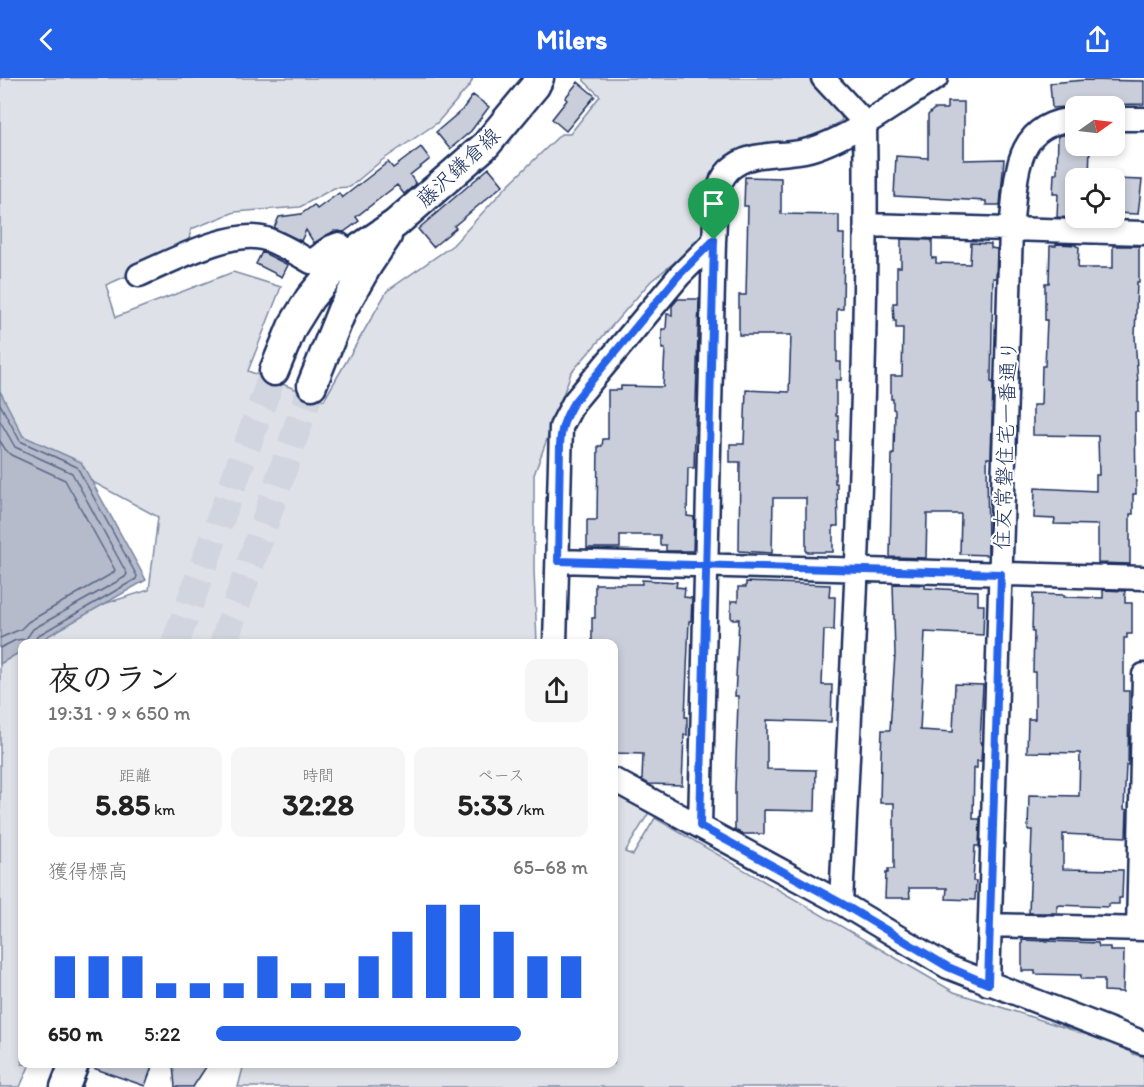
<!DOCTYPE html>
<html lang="ja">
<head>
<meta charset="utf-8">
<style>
	:root { --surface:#fff; --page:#f6f6f6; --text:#222; --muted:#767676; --accent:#2563eb }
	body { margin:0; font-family:Itim,"Klee One",sans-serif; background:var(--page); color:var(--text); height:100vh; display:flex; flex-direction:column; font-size:22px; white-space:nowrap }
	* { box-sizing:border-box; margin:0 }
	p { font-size:20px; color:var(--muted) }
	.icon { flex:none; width:33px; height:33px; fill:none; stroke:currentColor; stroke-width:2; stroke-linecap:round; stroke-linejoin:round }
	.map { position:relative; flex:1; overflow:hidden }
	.panel { position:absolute; left:18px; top:561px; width:600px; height:429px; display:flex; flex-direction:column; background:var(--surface); border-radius:12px; box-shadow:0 3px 9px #0003 }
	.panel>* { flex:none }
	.needle { width:39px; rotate:76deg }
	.controls { position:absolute; left:1065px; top:18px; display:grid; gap:12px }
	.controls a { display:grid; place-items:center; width:60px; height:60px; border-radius:12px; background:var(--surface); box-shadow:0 3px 9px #0003; font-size:30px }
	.pin { position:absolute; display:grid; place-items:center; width:51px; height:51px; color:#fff; margin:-62px -26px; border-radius:50% 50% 50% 0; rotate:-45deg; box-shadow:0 0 6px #0007 }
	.pin .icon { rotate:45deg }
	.round { display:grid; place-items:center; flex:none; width:63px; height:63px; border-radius:12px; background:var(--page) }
	.headline { display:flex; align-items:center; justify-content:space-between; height:102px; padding:0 30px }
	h1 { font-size:33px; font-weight:700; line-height:45px }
	.stats { display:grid; grid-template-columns:repeat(3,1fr); gap:9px; height:102px; padding:6px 30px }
	.stats div { display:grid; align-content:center; border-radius:12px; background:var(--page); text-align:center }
	.stats b { font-size:30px; font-weight:700 }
	.stats small { font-size:16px; font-weight:400 }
	.stats p { font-size:16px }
	.chart { height:168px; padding:12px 30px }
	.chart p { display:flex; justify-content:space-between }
	.chart svg { width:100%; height:108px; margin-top:6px; stroke:var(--accent); stroke-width:6 }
	ul { padding:0 30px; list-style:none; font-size:20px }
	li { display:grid; grid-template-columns:96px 72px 1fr; align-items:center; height:45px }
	li i { height:15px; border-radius:8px; background:var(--accent) }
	header { display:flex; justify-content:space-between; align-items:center; height:78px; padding:0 30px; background:var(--accent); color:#fff; font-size:27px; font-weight:700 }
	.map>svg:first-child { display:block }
</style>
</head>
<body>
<header><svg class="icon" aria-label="back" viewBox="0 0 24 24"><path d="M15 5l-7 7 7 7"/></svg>Milers<svg class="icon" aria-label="share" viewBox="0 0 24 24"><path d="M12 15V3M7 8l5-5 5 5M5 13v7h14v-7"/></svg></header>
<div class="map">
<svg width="1144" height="1009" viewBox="0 0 1144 1009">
	<rect width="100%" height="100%" fill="#fff"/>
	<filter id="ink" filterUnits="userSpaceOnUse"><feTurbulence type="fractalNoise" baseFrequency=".0167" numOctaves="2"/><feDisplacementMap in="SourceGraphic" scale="12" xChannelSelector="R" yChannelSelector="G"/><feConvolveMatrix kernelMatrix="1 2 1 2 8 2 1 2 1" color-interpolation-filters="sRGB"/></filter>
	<g filter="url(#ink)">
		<!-- green -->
		<path fill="#dee1e7" stroke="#7c88a2" stroke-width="1.5" d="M0,0H473L470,7L437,45L381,83L350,109L334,110L300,129L235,134L191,151L187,172L106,207L116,239L233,194L281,209L248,293L324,322L387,213L453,167L507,108L561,56H570L600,18L584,3V0H816L839,29L842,42L827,52L801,62L749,67L731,75L710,96L703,133L704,161L651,203L571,295L534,397V492L537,565L22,566V986H30L20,1009H0V568L42,545L149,512L158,439L22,366L0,332Z
			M614,713L650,733L625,774L633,777L655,740L954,914L1134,972L1133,976L1144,979V1009H238L244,986H614Z"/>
		<!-- water -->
		<path fill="#b5bbca" stroke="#77839f" stroke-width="1.5" d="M0,313L23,358L81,384L146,502L36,565L22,566V573L0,586Z"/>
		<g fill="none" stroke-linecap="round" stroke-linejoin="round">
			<!-- shore -->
			<path stroke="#596789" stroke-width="1.5" d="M0,326L20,363L77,389L137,498L136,501L37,558L34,566
				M0,343L15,369L72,395L127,496L125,499L33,551L26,561L16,562L0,570
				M0,363L5,371L11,377L65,402L115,492L113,495L28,544L21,551L0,560"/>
		</g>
		<!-- building -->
		<path fill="#caceda" stroke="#1b2f5e" stroke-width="1.5" d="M1085,2L1144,3V26L1096,27L1052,30L1050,5Z
			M578,4L595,18L566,53L552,41L567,22L565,20Z
			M473,17L489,29L471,53L450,71L436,54L462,32Z
			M947,24H964V82L1004,81L1000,127H986V123L894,118L896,78L928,80V37L934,31H947Z
			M1076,55V68H1090L1089,100H1076V140L1057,139L1058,116H1053L1054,96H1057L1058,58Z
			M421,69L430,81L410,97L416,106L404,116L397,107L356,139L359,143L344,154L334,153L314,165L306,152L301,163L274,150L279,139L301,136L314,127L317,131L339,115L342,120L388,84L393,90Z
			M489,90L503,107L454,148L456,150L433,169L418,151Z
			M745,99L781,100V136L839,137V156H844L843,231H837V284H841V302H836V338H838V362H835V405H837L838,448H833V474H806V420H773L772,475L739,473L740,384H730V366H744L746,312L789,314L791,257H739V217H746L748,128H744Z
			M1114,101L1142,102L1138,136L1114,135Z
			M901,161L932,162V180H936V185L970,186L971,165L991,166V170L997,171L996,200H993L991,304H993L991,380H987L988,477L960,476L961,436H927L926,480L890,479L892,376H894L895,332L893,331V321H891V298H902L903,250H896V243H894L893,225H897V189H901Z
			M1056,166L1076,167V168L1079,169L1078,190H1113V168H1139V204H1137L1135,258L1138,306V334H1135L1136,416H1133V436H1130V486L1098,485V447L1054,446L1055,441L1034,440L1035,410L1096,413V397H1099L1098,358L1033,357V327H1041L1042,288H1045L1047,242H1045V205H1049L1050,168H1056Z
			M262,174L288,187L282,199L256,186Z
			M678,221H699L694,390H688L687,438L694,439L693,473H666V467H660V457H620V470H587V442H597L598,368H602L603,361H608V312H621V308L663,309L665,271H662V251H666L667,236L672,237V228Z
			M642,502L677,504L676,509L685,510L684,519L692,520L691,543H689L685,639H687V657H684L682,707L649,706L642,702L643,676L614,675V566H592V540H595V506H642Z
			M746,504L830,507L829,519H835L834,552H824L822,607H832L831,644L767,642V691L816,692L815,733L764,732V756H743L735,752V709L738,624V618H735L739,541H731V523H738V509H746Z
			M893,506L925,507V510L978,513V527H984L983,557L925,554L920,652L953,654L955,606L983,607L980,664H982L981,683H977V690H974L973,741H980L979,768H975L973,803H976L975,822L946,821L947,810H909L910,820H885L886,795H888V791H894V725H880L881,678L882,652H890L895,576Z
			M1103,512L1125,513V525H1132V556H1127V560H1124V613H1129L1128,687H1126L1124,731L1127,732L1126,759L1063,756V791L1123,792L1122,820H1119V826H1109V829L1057,827V835H1029L1032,752H1028L1029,717L1079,718L1080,675L1027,674L1028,641H1035V594H1033L1034,554H1032L1033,516L1064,517V519L1103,520Z
			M1022,862L1098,865L1099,869H1110V873H1124L1123,914L1104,913V901H1081V897L1035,896V893H1022Z
			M90,986H153L145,1008L90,989Z
			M173,986H208L193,1009H175Z"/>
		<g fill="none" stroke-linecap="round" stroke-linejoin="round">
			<!-- major-tunnel -->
			<path stroke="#d1d5df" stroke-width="28" stroke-dasharray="28 14" stroke-linecap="butt" d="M175,566L274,293
				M223,566L312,307"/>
			<!-- minor casing -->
			<g stroke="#1b2f5e" stroke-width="27">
				<path id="minor" d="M823,0L865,45C869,305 853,565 841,825
					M1114,41H1144
					M867,147L1144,155
					M139,197C170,184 233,150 266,161C281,166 297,176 311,184L331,169L339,166L351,176
					M558,483L1144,500
					M555,566L561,349L574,324L679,198L714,163C716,141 712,109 729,92C748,74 774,78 799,74C840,68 899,23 936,0
					M614,702L841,825L948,889L1144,965
					M700,748L714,163
					M990,847L1144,851
					M1138,851L1144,597
					M988,906L1011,151C1017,103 1011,45 1076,41"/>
			</g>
			<!-- major casing -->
			<g stroke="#1b2f5e" stroke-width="33">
				<path id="major" d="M274,293L292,249L310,220L342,182L395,146L486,67L535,8L539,0
					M312,307L342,232L367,188L387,158
					M65,1009L74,986"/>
			</g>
			<!-- minor -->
			<use href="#minor" stroke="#fff" stroke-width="22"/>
			<!-- major -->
			<use href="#major" stroke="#fff" stroke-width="28"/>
		</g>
	</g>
	<g fill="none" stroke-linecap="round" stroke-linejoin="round" filter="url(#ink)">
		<!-- route casing -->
		<g stroke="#fff" stroke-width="12">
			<path id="route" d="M714,162L678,198L574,324C565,339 561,350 560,367L558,483C706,487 853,492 1001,496L988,906L948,889L841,825L700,748L714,162"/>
		</g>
		<!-- route -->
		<use href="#route" stroke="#2563eb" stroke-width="8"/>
	</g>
	<g text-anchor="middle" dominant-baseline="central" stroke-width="4.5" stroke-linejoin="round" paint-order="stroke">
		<!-- street labels -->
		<g font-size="21" fill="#1b2f5e" stroke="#fff">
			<text transform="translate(458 89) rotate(-43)">藤沢鎌倉線</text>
			<text transform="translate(1005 367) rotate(-88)">住友常磐住宅一番通り</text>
		</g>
	</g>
</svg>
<div class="controls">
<a><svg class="needle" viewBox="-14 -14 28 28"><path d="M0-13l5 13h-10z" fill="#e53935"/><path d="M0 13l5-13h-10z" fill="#767676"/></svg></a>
<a><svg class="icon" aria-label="locate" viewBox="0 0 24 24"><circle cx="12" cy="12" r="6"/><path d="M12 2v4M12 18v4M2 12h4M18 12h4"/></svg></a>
</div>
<div class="pin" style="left:714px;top:162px;background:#1e9e55"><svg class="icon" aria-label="arrive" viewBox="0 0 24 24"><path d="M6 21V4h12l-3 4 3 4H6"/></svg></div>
<section class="panel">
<div class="headline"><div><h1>夜のラン</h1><p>19:31 · 9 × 650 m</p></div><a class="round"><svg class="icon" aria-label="share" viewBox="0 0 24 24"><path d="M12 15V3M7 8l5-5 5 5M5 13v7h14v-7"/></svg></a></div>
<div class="stats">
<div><p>距離</p><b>5.85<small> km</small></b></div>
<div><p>時間</p><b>32:28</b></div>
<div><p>ペース</p><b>5:33<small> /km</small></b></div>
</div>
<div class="chart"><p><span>獲得標高</span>65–68 m</p>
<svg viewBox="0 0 160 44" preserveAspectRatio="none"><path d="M5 44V27M15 44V27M25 44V27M35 44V38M45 44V38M55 44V38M65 44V27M75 44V38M85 44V38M95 44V27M105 44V17M115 44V6M125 44V6M135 44V17M145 44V27M155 44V27"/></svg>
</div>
<ul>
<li><b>650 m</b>5:22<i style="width:82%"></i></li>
</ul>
</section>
</div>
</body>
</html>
